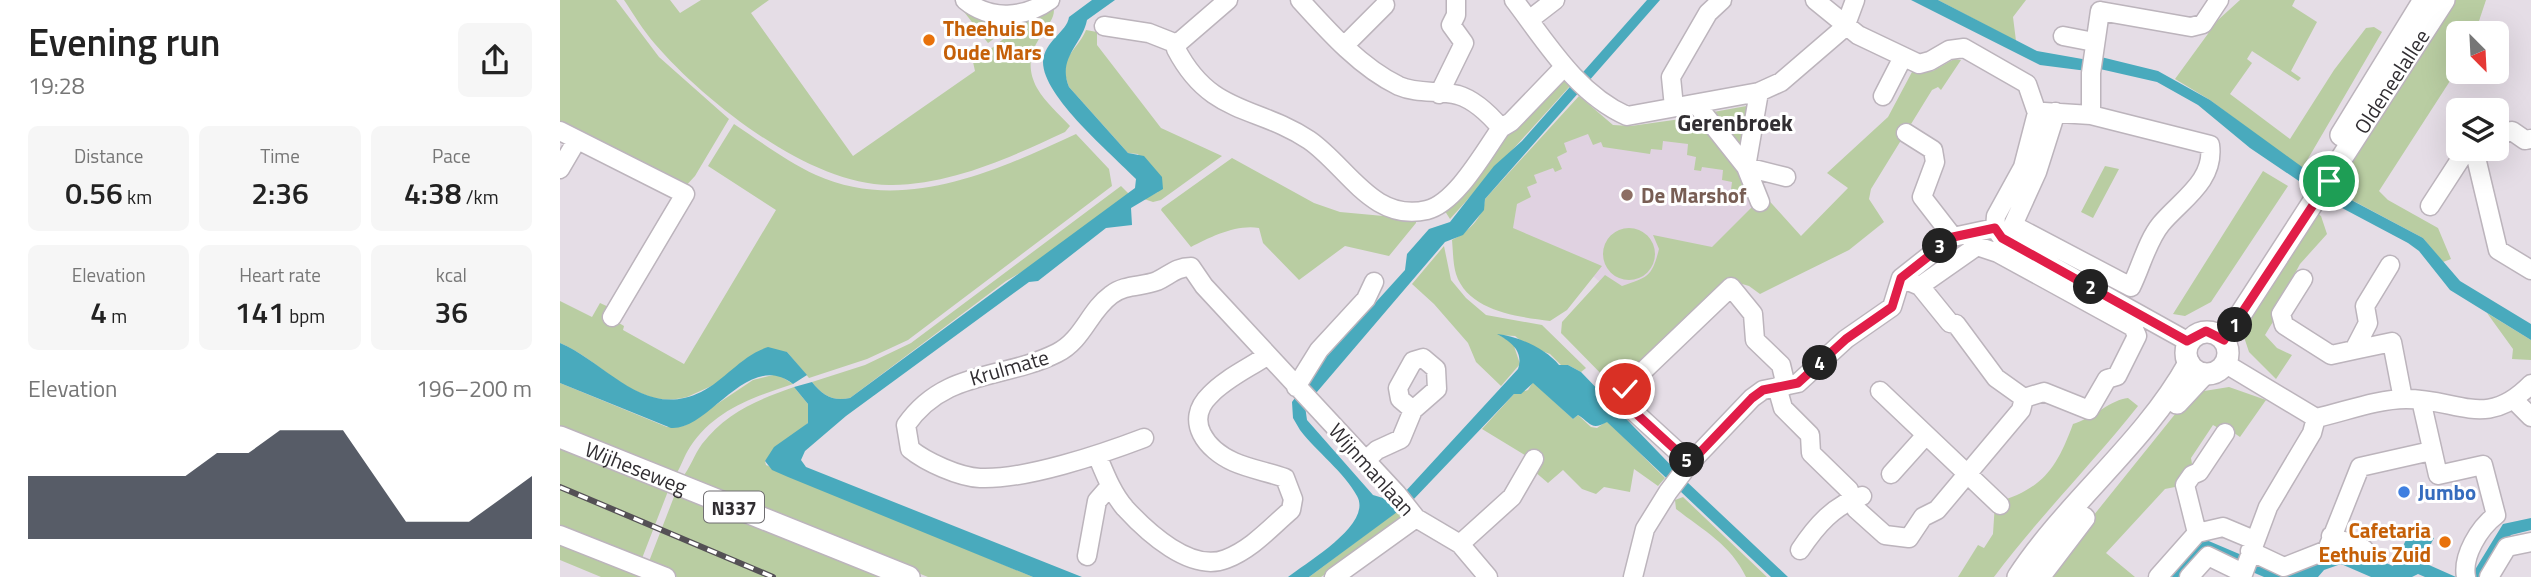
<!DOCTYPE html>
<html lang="en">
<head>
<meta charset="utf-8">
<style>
	:root { --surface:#fff; --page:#f6f6f6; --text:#222; --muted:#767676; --accent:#111827 }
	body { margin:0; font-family:"Titillium Web",sans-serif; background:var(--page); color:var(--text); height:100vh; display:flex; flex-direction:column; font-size:26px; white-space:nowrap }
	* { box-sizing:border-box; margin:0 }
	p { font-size:23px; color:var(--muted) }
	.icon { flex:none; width:38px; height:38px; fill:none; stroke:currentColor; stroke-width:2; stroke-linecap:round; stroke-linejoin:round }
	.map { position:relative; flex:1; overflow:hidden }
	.side { display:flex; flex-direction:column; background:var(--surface); width:560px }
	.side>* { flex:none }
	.needle { width:46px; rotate:156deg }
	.tools { position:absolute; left:1886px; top:21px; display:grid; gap:14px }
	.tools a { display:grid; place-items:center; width:63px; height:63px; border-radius:10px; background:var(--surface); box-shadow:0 7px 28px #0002; font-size:35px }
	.pin { position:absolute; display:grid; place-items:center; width:60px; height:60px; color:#fff; margin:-30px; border:4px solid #fff; border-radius:50%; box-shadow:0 2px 7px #0007 }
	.km { position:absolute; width:35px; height:35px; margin:-18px; border-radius:50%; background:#222; color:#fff; font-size:19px; line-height:35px; text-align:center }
	.round { display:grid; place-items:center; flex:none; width:74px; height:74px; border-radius:10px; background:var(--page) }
	.summary { display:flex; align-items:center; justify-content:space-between; height:119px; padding:0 28px }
	h1 { font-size:38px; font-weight:600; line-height:52px }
	.figures { display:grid; grid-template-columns:repeat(3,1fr); gap:10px; height:119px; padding:7px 28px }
	.figures div { display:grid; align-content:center; border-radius:10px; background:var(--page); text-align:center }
	.figures b { font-size:30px; font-weight:600 }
	.figures small { font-size:19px; font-weight:400 }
	.figures p { font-size:19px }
	.chart { height:196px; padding:14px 28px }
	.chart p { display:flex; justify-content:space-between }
	.chart svg { width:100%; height:126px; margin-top:7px; fill:var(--accent); opacity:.7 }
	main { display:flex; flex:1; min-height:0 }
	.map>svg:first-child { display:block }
</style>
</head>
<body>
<main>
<section class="side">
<div class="summary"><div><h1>Evening run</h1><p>19:28</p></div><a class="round"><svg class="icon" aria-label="share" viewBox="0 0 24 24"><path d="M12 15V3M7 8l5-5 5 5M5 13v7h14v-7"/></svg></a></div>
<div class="figures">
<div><p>Distance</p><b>0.56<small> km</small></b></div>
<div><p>Time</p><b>2:36</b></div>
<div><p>Pace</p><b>4:38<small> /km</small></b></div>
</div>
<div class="figures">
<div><p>Elevation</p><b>4<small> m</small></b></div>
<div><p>Heart rate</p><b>141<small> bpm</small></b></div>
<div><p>kcal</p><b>36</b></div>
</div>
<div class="chart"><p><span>Elevation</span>196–200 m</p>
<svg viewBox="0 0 160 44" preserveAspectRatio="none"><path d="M0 44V22L10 22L20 22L30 22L40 22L50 22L60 14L70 14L80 6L90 6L100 6L110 22L120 38L130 38L140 38L150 30L160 22V44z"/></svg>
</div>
</section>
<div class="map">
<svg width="1971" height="577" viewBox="0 0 1971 577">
	<rect width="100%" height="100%" fill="#e5dde6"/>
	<!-- built -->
	<path fill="#e0d2e1" d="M1017,105L1044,125L1068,131L1133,122L1201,207L1155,253L1087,284L1046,287L1026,270L942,235L946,185Z"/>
	<!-- green -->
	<path fill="#b9cda2" d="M0,0H56L99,57L169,119L135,176L123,189L0,126Z
		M64,0H110L120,13L141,0H209L191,13L293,156L415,71L413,62C439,44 462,23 488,5L493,6C501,26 454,45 477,88C485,102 499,114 510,126L505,132C451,157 393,184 332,185C252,187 145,102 95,44C83,30 74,15 64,0Z
		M395,0H401L441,21L443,32L428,43Z
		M1378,0H1466L1453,17L1456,41Z
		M1680,0H1735L1732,6L1757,22L1731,71L1741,78L1738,81L1692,51L1687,59L1692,63L1670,94L1730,139L1774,70L1806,28L1814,27L1822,32L1742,169L1650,100L1615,79L1658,20Z
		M1894,0H1926L1915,33H1899V67L1819,191L1828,200L1878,228L1891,259L1883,262L1863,238L1773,190Z
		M526,30L537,32V45L601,128L662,156L601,200L593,202L584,199L598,192L578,154L568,153L509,87C497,57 516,53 526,30Z
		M1394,59L1401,60L1381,90L1378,87L1372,90L1311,189L1309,199L1324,222L1289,250L1200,294L1189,286L1169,280L1057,390L1001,333L1002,322L1045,275L1062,286C1089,277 1092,276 1099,249L1093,235L1152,247L1204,195L1241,236L1288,188L1267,173L1328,117L1352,72L1373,71Z
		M999,77L1010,86L890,219L883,208L935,140Z
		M1019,96L1053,125L1071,126L1135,117L1186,177L1187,184L1170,197L1172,182L1162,180L1163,170L1142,167L1141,171L1134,170L1136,157L1127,155L1128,144L1103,141L1102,150L1091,149L1090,154L1043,147L1041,142L1033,145L1028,134L1004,143L1007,152L997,157L1002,169L995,172L993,168L974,175L977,183L967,187L971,197L957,204L953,228L1042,266L1007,310L990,321C958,317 908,311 896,274C893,264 893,251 892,240C907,233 924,217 925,199Z
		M1192,105L1183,154L1148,113Z
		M174,124C200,141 227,162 256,175C343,214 436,171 516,134L549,169L552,186L348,340L307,359L249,378L227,352L127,397C75,411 43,361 0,343V301L32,317L40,303L53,309L49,317L64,326L63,330L124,364L216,210L148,166Z
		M672,158L754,203L780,212L856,219V223L829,256L785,246L739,280L703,243L699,228C677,224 650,237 631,247L601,210L602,208Z
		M1545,166L1559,169L1533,218L1521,212Z
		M1703,171L1728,186L1651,302L1625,316L1613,314Z
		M561,186L569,194L566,197L479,262L446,281L290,398C273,402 262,395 252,382L305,365L351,343Z
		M1754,211L1761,216L1767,234L1740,264L1718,305L1720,310L1705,335L1717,348L1732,355L1716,379L1689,352L1681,328Z
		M1043 254a26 26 0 1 1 52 0a26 26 0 1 1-52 0Z
		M884,246L891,280L906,298L926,315L982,325L1026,368L1021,372L1008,365L1003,367L990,354L968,346L955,336L939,335L953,343L960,364L941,386L916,362L908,343L874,304L852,284Z
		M1927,313L1971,340V360L1952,359L1953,349Z
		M217,374L233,384C193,397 154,410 130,447C124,456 121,467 115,476L0,427V383L107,427L124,426L193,380Z
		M973,382L1013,419L1018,415L1031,427L1037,428L1047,421L1105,478L1098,486L1074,469L1070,492L1044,487L1036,494L1022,489L1003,470L988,483L974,471L978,463L922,429L954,394L968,390Z
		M234,387L248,404V423L205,461L206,465L473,577H368L122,478C130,468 134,455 142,444C166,413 197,400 234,387Z
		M1669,387L1706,400L1680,437L1664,426L1660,429L1653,425L1631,458L1632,464L1620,486L1605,489L1546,553L1575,577H1484L1620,408L1638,392Z
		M1568,398L1578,406C1532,464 1479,517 1434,577H1398L1418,545L1424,548L1433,534L1435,503C1482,489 1496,470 1513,424C1533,418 1552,399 1568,398Z
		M0,440L110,486L81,561L0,530Z
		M117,489L336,577H117L88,564Z
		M1123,497L1207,577H1186C1171,545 1143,530 1116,509L1115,500Z
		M840,509L847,517L761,577H749Z
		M0,541L96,577H41L0,560Z"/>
	<!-- water -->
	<path fill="#49aabd" d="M532,0H555L527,20C522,45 497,58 509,87L568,153L584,156L602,177L603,189L571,208L572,225L546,228L478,281L469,282L286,416L245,451L241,460L246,467L522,577H473L228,477L212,470L205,461L214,447L248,423V404L234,387L252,382C262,395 273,402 290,398L575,188L576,179C552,154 483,97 483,62C484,41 507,32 509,17Z
		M1087,0H1100L925,199L924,210L903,235L885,242L745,406L747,420L813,495L833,501L844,493L958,369C964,351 951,342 937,334C958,336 986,349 999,365H1008L1021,372L1126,481L1228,577H1211L1047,422C1031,431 1031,423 1018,415L1013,419L973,383L961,394H954L852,501L749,577H728C747,562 813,524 797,496C785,473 756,451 740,430L733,418L732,402L758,366L845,270L847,254L869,229L890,222L934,166L962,141Z
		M1351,0H1378L1477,51L1528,60L1541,57L1598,71L1650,100L1778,193L1863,238L1900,281L1971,324V340L1890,290L1859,251L1848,243L1767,200L1690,148L1638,105L1597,82L1540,69L1527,71L1480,65Z
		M0,343C47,363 84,420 141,392C165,380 182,355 208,347L227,352L247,375L233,384C188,349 149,431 111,428L0,383Z
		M1971,518V530L1951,535L1925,577H1900L1913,573L1943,524Z
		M1851,530L1874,538L1865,555L1859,556L1860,561L1896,577H1865L1858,574L1852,577H1811L1781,564L1764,570L1758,577H1704L1648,553L1625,577H1608L1644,539L1724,573L1782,551L1804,560L1810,556L1833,566Z"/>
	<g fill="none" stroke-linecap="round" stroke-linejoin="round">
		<!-- minor casing -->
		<g stroke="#bcb4bc" stroke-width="21">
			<path id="minor" d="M405,0C430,21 465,18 490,0
				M668,0L617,44L616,49C651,116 696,105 749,140C787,166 813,223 867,210C896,203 924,152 941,128L951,122L1004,67
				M740,0C768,31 801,68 839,86C857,94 879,90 898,95C915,100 930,115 941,128
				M954,0C986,42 1017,94 1067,116L1199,92L1221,82L1285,27
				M1255,0L1298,35L1359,64L1370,61L1389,50L1404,48L1467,84L1477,113L1463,167L1436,216L1435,228
				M969,20L995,0
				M544,26L589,33L617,44
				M1285,27L1295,0
				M1503,36L1534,42
				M784,46L825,5
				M879,94L904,43L891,25L896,15V0
				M1323,96L1343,57
				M1136,104L1186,167L1200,202
				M1114,107L1111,77L1148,13L1162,0
				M1484,112L1531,115
				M1496,112L1477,172L1453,225L1571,287C1581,267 1587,241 1601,224C1621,200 1655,181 1650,145L1531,115V73L1540,11L1631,27L1643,24L1659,0
				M0,131L125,194L52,317
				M1346,133L1373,150L1375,162L1362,197L1393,237
				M1937,135L1952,131L1965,140L1971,139
				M1914,149L1938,250L1971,270
				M1186,167L1199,92
				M1186,167L1226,177
				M0,169L17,140
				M1870,206L1907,149
				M1743,279L1721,314L1724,325L1771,355L1794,350L1808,323L1805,306L1830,265
				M1360,286L1417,246L1438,253L1573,327L1577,336L1557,376L1547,379L1529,410L1484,392L1464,398
				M1794,350L1832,342L1843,399
				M863,358L876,369L877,389L853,410L840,399L838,388L853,361Z
				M1666,364L1756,418
				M736,387L759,350L806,299L814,282
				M1217,387L1223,408L1250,435L1251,453L1289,490L1296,509L1325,535L1349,538L1363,517L1377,510L1461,410L1464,398L1436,378L1396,324L1390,323L1360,286L1341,278
				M1320,391L1440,505
				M1861,400L1878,475L1923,465L1936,515C1919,528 1902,556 1906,577
				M1955,401L1971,417
				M1756,418C1784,412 1817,399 1846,399C1899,399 1926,430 1971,384
				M584,438C542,454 465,480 420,478C399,477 366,462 350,449L346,425C385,369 443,380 497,353C523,340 529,311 551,295C565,284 582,287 597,281C610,275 616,267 631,267L644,286L837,494L856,518L900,544L928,577
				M537,455C545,474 552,493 565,508C587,532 631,573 666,559C692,549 710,528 731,510L733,499L725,478C708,472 690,469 674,462C647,450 623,421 650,395C666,378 689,368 708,355
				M806,460L817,450L841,439L853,410
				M1130,463L1057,396L1171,287L1193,314L1195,340L1221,365L1226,386
				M1331,474L1366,435
				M1637,533L1625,485L1632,475L1639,472L1665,433
				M0,535L106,577
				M1771,536L1804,549
				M900,544L952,497L974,459
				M1240,550C1256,526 1274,505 1302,496
				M1690,551L1724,567L1767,550L1800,467L1871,451
				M527,556L537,501L550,486
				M774,577L856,518
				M1073,577L1085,529L1108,492L1130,463L1192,398L1203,390L1238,383L1286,339L1332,307L1341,278L1393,237L1435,228L1442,238L1627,341
				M1598,577L1637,533L1663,527L1694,540
				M1629,577L1648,556L1683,573
				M1682,577L1708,507L1752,433L1756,418
				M1929,577L1947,547L1971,542"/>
		</g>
		<!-- major casing -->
		<g stroke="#bcb4bc" stroke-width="24">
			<g id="major">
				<path d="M1781,135L1864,0"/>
				<circle cx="1647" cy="353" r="21"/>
				<path id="s1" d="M1664,340L1884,0"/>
				<path d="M1617,403L1644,374"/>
				<path id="s2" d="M0,437L349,577"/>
				<path d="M1458,577C1508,501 1584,444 1629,363"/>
				<path d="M1479,577L1524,518"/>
			</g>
		</g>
		<!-- minor -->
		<use href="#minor" stroke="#fff" stroke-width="18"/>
		<!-- major -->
		<use href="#major" stroke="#fff" stroke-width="21"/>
		<!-- rail casing -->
		<g stroke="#545055" stroke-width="6">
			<path id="rail" d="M0,487L213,577"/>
		</g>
		<!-- rail -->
		<use href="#rail" stroke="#fff" stroke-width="3.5" stroke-dasharray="10" stroke-linecap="butt"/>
	</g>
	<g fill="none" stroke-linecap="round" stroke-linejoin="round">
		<!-- route casing -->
		<g stroke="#fff" stroke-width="14">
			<path id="route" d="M1065,389L1057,396L1130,463L1192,398L1203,390L1238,383L1286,339L1332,307L1341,278L1393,237L1435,228L1442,238L1627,341L1646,331L1664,340L1769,181"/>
		</g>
		<!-- route -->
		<use href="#route" stroke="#e11d48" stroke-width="9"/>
	</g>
	<!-- markers -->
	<g fill="#e8710a" stroke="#fff" stroke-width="2.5">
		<circle cx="369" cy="40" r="7"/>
		<circle cx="1885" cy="542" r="7"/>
	</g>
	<circle fill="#8d6e63" stroke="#fff" stroke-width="2.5" cx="1067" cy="195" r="7"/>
	<circle fill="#3f7fe0" stroke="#fff" stroke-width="2.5" cx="1844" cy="492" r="7"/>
	<g text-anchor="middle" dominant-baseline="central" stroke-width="6" stroke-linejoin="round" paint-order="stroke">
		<!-- shield labels -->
		<rect fill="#fff" stroke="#6f6d70" stroke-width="2" x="144" y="491.5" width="60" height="31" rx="5"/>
		<g font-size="19" font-weight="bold" fill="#312e32">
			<text x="174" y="507">N337</text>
		</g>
		<!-- food labels -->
		<g font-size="21" font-weight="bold" fill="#c56008" stroke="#fff" text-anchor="start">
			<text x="383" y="28">Theehuis De<tspan x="383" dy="24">Oude Mars</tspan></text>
			<text x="1871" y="530" text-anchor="end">Cafetaria<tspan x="1871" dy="24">Eethuis Zuid</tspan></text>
		</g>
		<!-- street labels -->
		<g font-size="21" fill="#312e32" stroke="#fff">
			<text stroke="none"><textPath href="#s1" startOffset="308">Oldeneelallee</textPath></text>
			<text transform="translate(449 367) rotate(-16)">Krulmate</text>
			<text stroke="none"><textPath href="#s2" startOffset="82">Wijheseweg</textPath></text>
			<text transform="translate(812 469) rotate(48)">Wijnmanlaan</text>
		</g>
		<!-- education labels -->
		<g font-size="21" font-weight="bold" fill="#785e54" stroke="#fff" text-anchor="start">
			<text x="1081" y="195">De Marshof</text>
		</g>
		<!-- shop labels -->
		<g font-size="21" font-weight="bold" fill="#366cbe" stroke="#fff" text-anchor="start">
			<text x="1858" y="492">Jumbo</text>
		</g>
		<!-- neighbourhood labels -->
		<g font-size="23" font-weight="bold" fill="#312e32" stroke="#fff">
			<text x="1175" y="122">Gerenbroek</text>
		</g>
	</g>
</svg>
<div class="tools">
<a><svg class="needle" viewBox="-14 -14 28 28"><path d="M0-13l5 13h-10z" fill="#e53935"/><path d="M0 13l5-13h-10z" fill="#767676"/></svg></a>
<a><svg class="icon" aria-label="layers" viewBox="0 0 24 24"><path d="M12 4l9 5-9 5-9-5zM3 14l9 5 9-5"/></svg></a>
</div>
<div class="pin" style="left:1769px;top:181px;background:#1e9e55"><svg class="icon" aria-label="arrive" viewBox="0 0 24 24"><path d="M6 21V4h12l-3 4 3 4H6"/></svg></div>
<div class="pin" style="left:1065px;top:389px;background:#d93025"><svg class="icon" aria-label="check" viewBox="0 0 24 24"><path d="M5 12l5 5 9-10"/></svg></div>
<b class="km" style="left:1675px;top:325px">1</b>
<b class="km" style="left:1531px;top:287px">2</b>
<b class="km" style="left:1380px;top:246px">3</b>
<b class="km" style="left:1260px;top:363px">4</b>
<b class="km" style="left:1127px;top:460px">5</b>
</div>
</main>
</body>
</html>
